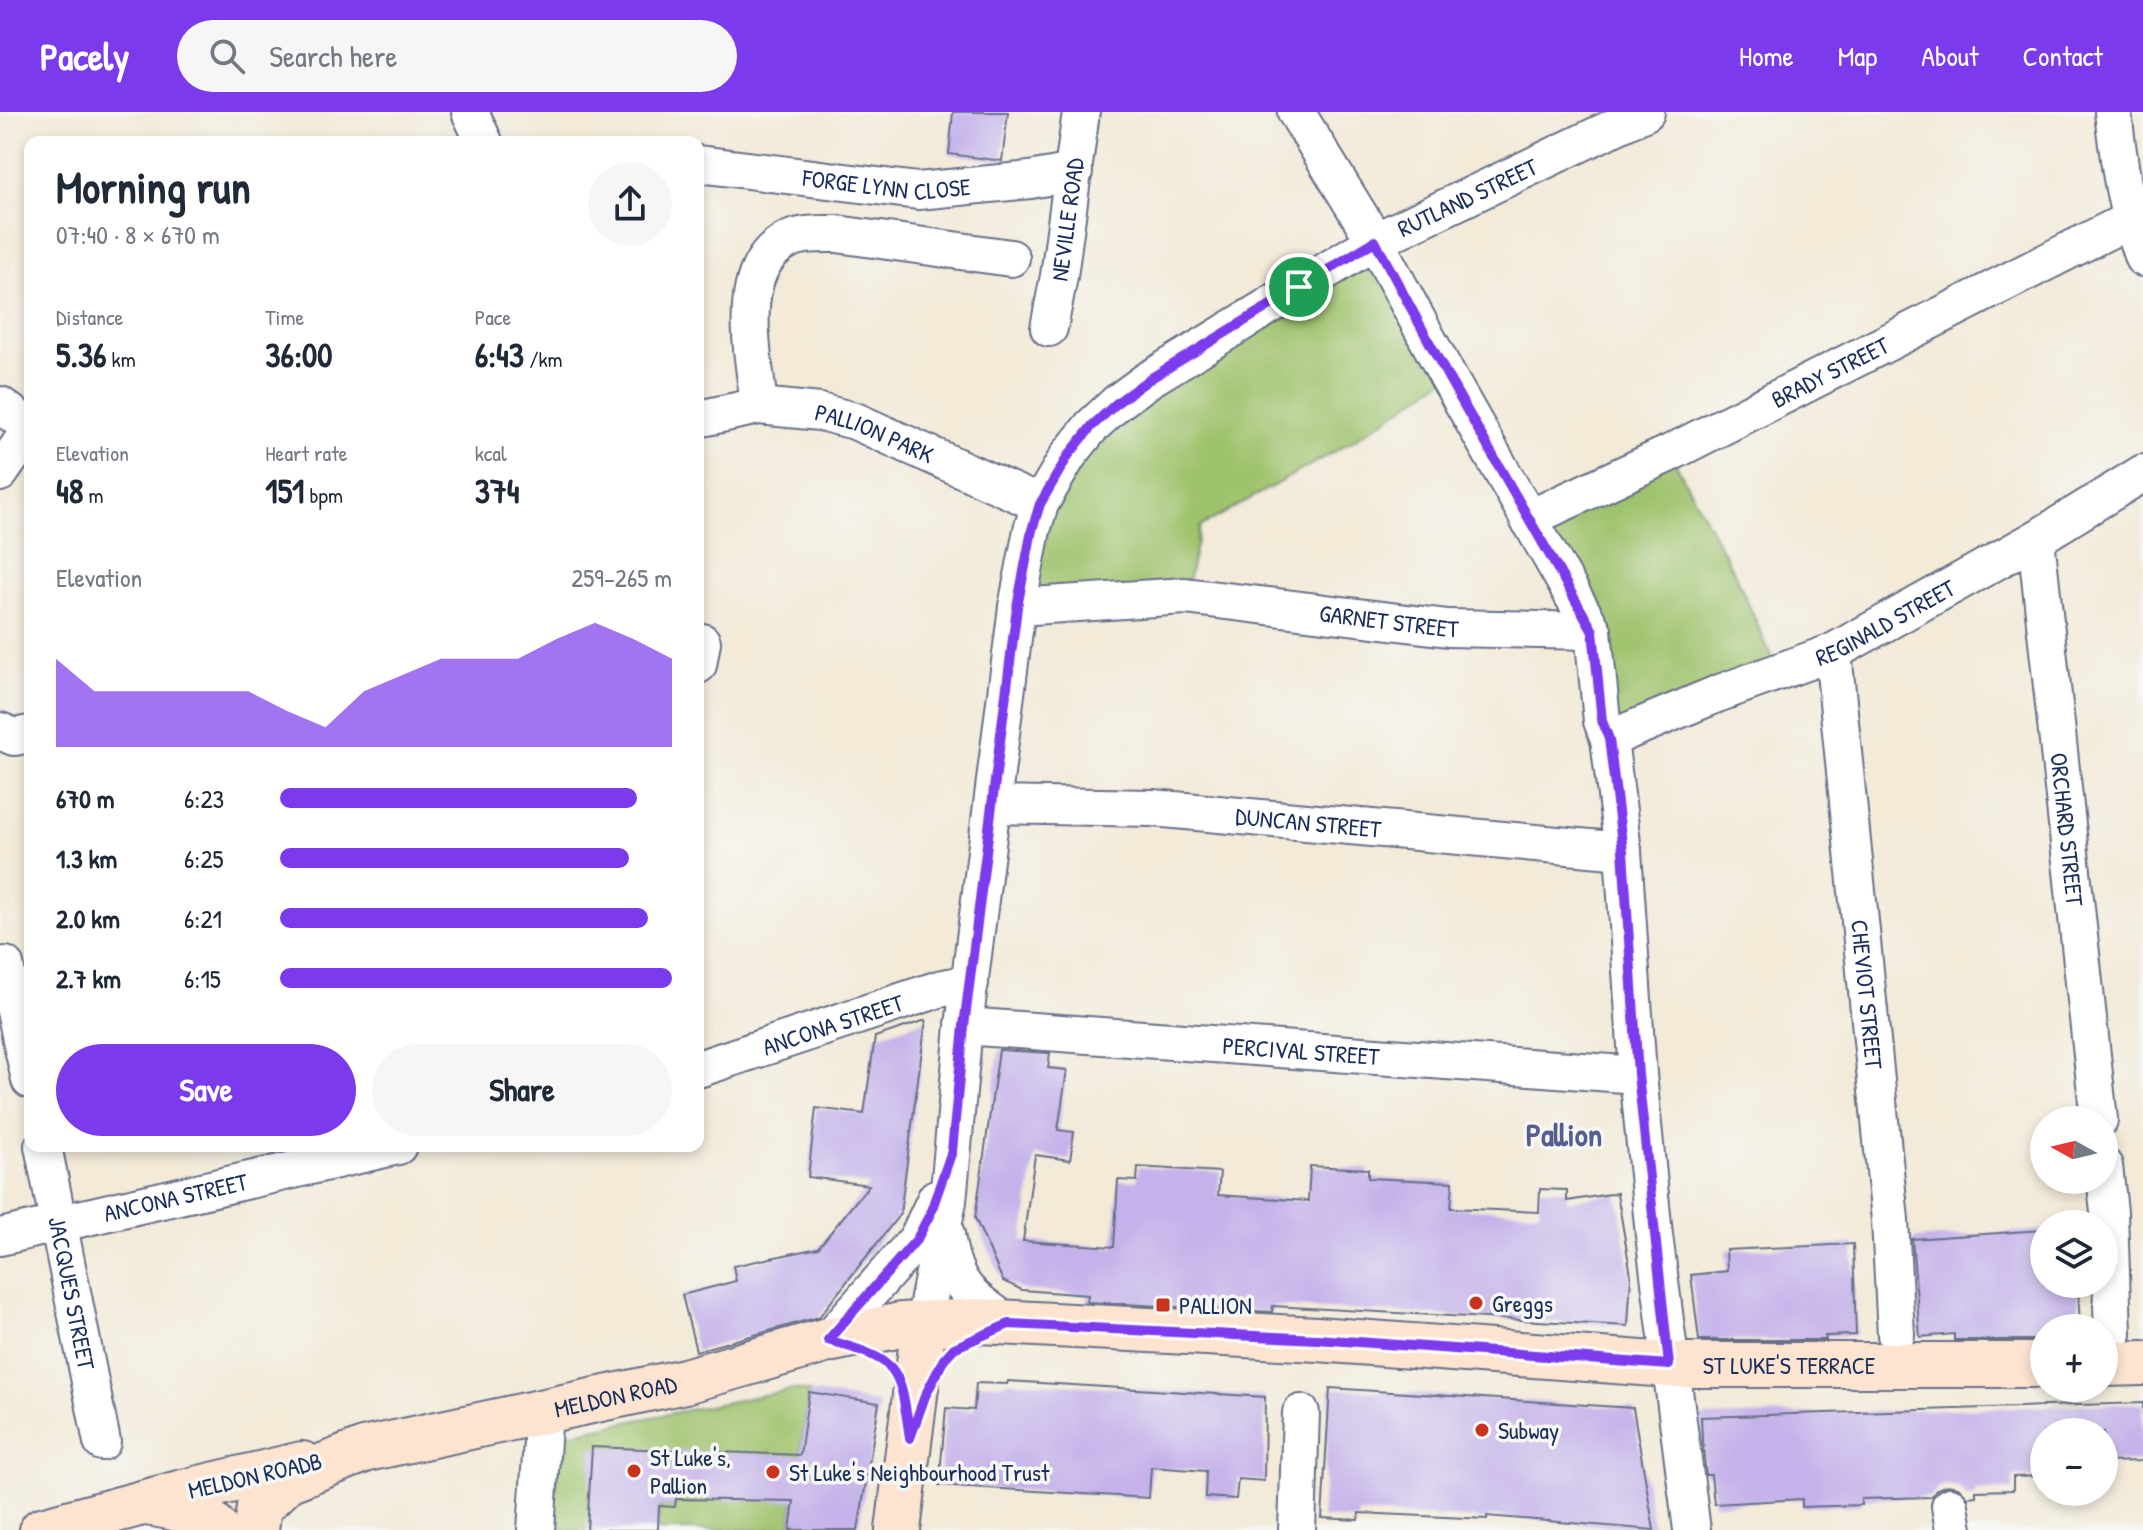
<!DOCTYPE html>
<html lang="en">
<head>
<meta charset="utf-8">
<style>
	:root { --surface:#fff; --page:#f6f6f7; --text:#1f2937; --muted:#747a83; --accent:#7c3aed }
	body { margin:0; font-family:"Patrick Hand",sans-serif; background:var(--page); color:var(--text); height:100vh; display:flex; flex-direction:column; font-size:30px; white-space:nowrap }
	* { box-sizing:border-box; margin:0 }
	p { font-size:26px; color:var(--muted) }
	.icon { flex:none; width:44px; height:44px; fill:none; stroke:currentColor; stroke-width:2; stroke-linecap:round; stroke-linejoin:round }
	.map { position:relative; flex:1; overflow:hidden }
	.sheet { position:absolute; left:24px; top:24px; width:680px; height:1016px; display:flex; flex-direction:column; background:var(--surface); border-radius:16px; box-shadow:0 4px 12px #0003 }
	.sheet>* { flex:none }
	.needle { width:52px; rotate:278deg }
	.tools { position:absolute; left:2030px; top:994px; display:grid; gap:16px }
	.tools a { display:grid; place-items:center; width:88px; height:88px; border-radius:50%; background:var(--surface); box-shadow:0 4px 12px #0003; font-size:40px }
	.pin { position:absolute; display:grid; place-items:center; width:68px; height:68px; color:#fff; margin:-34px; border:4px solid #fff; border-radius:50%; box-shadow:0 2px 8px #0007 }
	.round { display:grid; place-items:center; flex:none; width:84px; height:84px; border-radius:42px; background:var(--page) }
	.overview { display:flex; align-items:center; justify-content:space-between; height:136px; padding:0 32px }
	h1 { font-size:44px; font-weight:700; line-height:60px }
	.metrics { display:grid; grid-template-columns:repeat(3,1fr); gap:12px; height:136px; padding:8px 32px }
	.metrics div { display:grid; align-content:center }
	.metrics b { font-size:34px; font-weight:700 }
	.metrics small { font-size:22px; font-weight:400 }
	.metrics p { font-size:22px }
	.chart { height:224px; padding:16px 32px }
	.chart p { display:flex; justify-content:space-between }
	.chart svg { width:100%; height:144px; margin-top:8px; fill:var(--accent); opacity:.7 }
	.primary-button { display:flex; gap:16px; margin-top:auto; padding:16px 32px }
	.primary-button a { flex:1; height:92px; border-radius:48px; background:var(--accent); color:#fff; font-size:32px; font-weight:700; line-height:92px; text-align:center }
	.primary-button a+a { background:var(--page); color:var(--text) }
	ul { padding:0 32px; list-style:none; font-size:26px }
	li { display:grid; grid-template-columns:128px 96px 1fr; align-items:center; height:60px }
	li i { height:20px; border-radius:10px; background:var(--accent) }
	header { display:flex; align-items:center; gap:48px; box-sizing:border-box; height:112px; padding:0 40px; background:var(--accent); color:#fff }
	header strong { font-size:38px }
	nav { display:flex; gap:44px; margin-inline-start:auto; font-size:28px }
	.search { width:560px; height:72px; background:var(--page); display:flex; align-items:center; gap:20px; box-sizing:border-box; padding:0 28px; border-radius:44px; color:var(--muted); font-size:30px }
	.map>svg:first-child { display:block }
</style>
</head>
<body>
<header>
<strong>Pacely</strong>
<div class="search"><svg class="icon" aria-label="search" viewBox="0 0 24 24"><circle cx="10" cy="10" r="6"/><path d="M15 15l6 6"/></svg>Search here</div>
<nav><a>Home</a><a>Map</a><a>About</a><a>Contact</a></nav>
</header>
<div class="map">
<svg width="2143" height="1418" viewBox="0 0 2143 1418">
	<rect width="100%" height="100%" fill="#f6f6f2"/>
	<filter id="ink" filterUnits="userSpaceOnUse"><feTurbulence type="fractalNoise" baseFrequency=".0125" numOctaves="2"/><feDisplacementMap in="SourceGraphic" scale="16" xChannelSelector="R" yChannelSelector="G"/><feConvolveMatrix kernelMatrix="1 2 1 2 8 2 1 2 1" color-interpolation-filters="sRGB"/></filter>
	<filter id="wash" filterUnits="userSpaceOnUse"><feTurbulence type="fractalNoise" baseFrequency=".006" numOctaves="4" result="noise"/><feDisplacementMap in="SourceGraphic" scale="32" xChannelSelector="R" yChannelSelector="G"/><feGaussianBlur stdDeviation="1.8" result="paint"/><feColorMatrix in="noise" values="0 0 0 0 0 0 0 0 0 0 0 0 0 0 0 0 0 1.4 0 .05"/><feComposite in="paint" operator="in"/></filter>
	<g filter="url(#wash)">
		<rect width="100%" height="100%" fill="#f3ead8"/>
		<!-- green -->
		<path fill="#9fc26c" stroke="#5d7865" stroke-width="2" d="M1375,129L1448,265L1353,329L1200,415L1185,484L1017,495L1068,344Z
			M1670,341L1736,464L1778,559L1609,627L1593,519L1528,407Z
			M794,1277L809,1280L800,1343L587,1418H554L557,1324Z
			M677,1378L795,1382L790,1418H658L659,1394L675,1395Z"/>
		<g id="blocks">
			<!-- building -->
			<path fill="#c5b2ea" d="M953,0H1008L1002,49L949,42Z
				M926,908L900,1102L819,1205L696,1239L682,1183L736,1169L733,1154L818,1136L869,1073L808,1065L816,996L864,1002L875,925Z
				M999,938L1050,941L1048,956L1067,958L1058,1018L1074,1020L1070,1048L1035,1043L1023,1129L1114,1135L1118,1068L1137,1069L1138,1055L1220,1060L1218,1083L1308,1089L1310,1054L1368,1057V1066L1453,1070L1451,1096L1539,1100L1540,1077L1567,1078V1089L1617,1081L1631,1163L1628,1214L1273,1194L1272,1200L1087,1190L1088,1183L1022,1178L1003,1169L975,1106Z
				M2044,1118V1172H2078L2080,1216H2043L2044,1228H1954V1222L1920,1225L1912,1127Z
				M1853,1132L1856,1223L1825,1224L1826,1228H1699L1691,1163L1727,1159L1726,1138Z
				M1008,1269L1265,1285L1264,1369L1238,1367L1236,1387L1205,1385L1206,1359L1151,1355L1149,1386L939,1373L946,1296L974,1298L976,1271L1007,1272Z
				M1330,1276L1633,1296L1654,1418L1487,1404V1407L1359,1401L1358,1408L1322,1406Z
				M809,1280L879,1291L858,1418H790L794,1389L676,1387L675,1395L659,1394L658,1418H587L592,1335L800,1343Z
				M2143,1291V1349L2104,1350V1320H2044V1364L2013,1365V1378L1976,1379V1384L1968,1385L1958,1375L1947,1373L1937,1377L1931,1385L1861,1387V1393L1802,1395V1387L1714,1392L1711,1363H1706L1702,1328L1701,1305Z"/>
		</g>
	</g>
	<g filter="url(#ink)">
		<use href="#blocks" fill-opacity="0" stroke="#677089" stroke-width="2"/>
		<g fill="none" stroke-linecap="round" stroke-linejoin="round">
			<!-- street casing -->
			<g stroke="#677089" stroke-width="40">
				<g id="street">
					<path d="M470,0L484,30"/>
					<path d="M1296,0L1375,129L1448,265L1593,519L1602,609L1609,627L1623,739L1638,963L1654,1123L1692,1418"/>
					<path d="M2113,0C2119,52 2125,97 2143,146"/>
					<path id="s1" d="M698,52L918,79L1030,68L1074,60"/>
					<path id="s2" d="M1049,216L1059,164L1081,0"/>
					<path d="M0,293L30,315"/>
					<path d="M759,294C754,243 732,156 788,128C803,121 821,122 837,122L1011,146"/>
					<path id="s3" d="M698,307L759,294L820,300L855,309L1040,392"/>
					<path d="M0,361L30,318"/>
					<path id="s4" d="M1528,407L1670,341L2129,108"/>
					<path id="s5" d="M2036,427L2099,1008"/>
					<path id="s6" d="M1017,495L1185,484L1448,516L1593,519"/>
					<path id="s7" d="M1833,540L1890,1108L1896,1223"/>
					<path d="M698,553L702,530"/>
					<path d="M0,619L14,625L30,622"/>
					<path id="s8" d="M1609,627L1717,582L1833,540L2036,427L2143,361"/>
					<path id="s9" d="M993,693L1153,696L1623,739"/>
					<path d="M5,853L30,968"/>
					<path id="s10" d="M964,914L1638,963"/>
					<path id="s11" d="M698,957L939,877L970,871"/>
					<path id="s12" d="M43,1034L102,1330"/>
					<path d="M2104,1054L2109,1100L2113,1222"/>
					<path d="M946,1122C953,1174 969,1183 1009,1212"/>
					<path id="s13" d="M0,1125L398,1034"/>
					<path id="s14" d="M924,1212L948,1089L964,914L1017,495L1032,418L1040,392L1068,344L1092,314L1118,290L1148,268L1375,129L1646,0"/>
					<path d="M828,1228L917,1127L936,1086"/>
					<path d="M1950,1394L1954,1418"/>
					<path d="M536,1418L544,1299"/>
					<path d="M1297,1418L1301,1301"/>
				</g>
			</g>
			<!-- secondary casing -->
			<g stroke="#677089" stroke-width="48">
				<g id="secondary">
					<path d="M2104,1252L2143,1251"/>
					<path d="M145,1391C167,1394 205,1399 217,1418"/>
					<path d="M42,1418L183,1380L302,1352"/>
					<path id="s15" d="M256,1418L259,1395L287,1368L367,1337L685,1269L828,1228L901,1213L979,1209L1317,1227L1669,1253H2044"/>
					<path d="M898,1418L924,1212"/>
				</g>
			</g>
			<!-- street -->
			<use href="#street" stroke="#fff" stroke-width="36"/>
			<!-- secondary -->
			<use href="#secondary" stroke="#fde4d1" stroke-width="44"/>
		</g>
	</g>
	<g fill="none" stroke-linecap="round" stroke-linejoin="round" filter="url(#ink)">
		<!-- route casing -->
		<g stroke="#fff" stroke-width="16">
			<path id="route" d="M1375,129L1448,265L1593,519L1602,609L1609,627L1623,739L1638,963L1669,1253L1317,1227L1009,1212L954,1236L944,1247L925,1284L910,1326C899,1252 901,1250 828,1228L917,1127L930,1102L952,1039L964,914L1017,495L1032,418L1040,392L1068,344L1092,314L1118,290L1148,268Z"/>
		</g>
		<!-- route -->
		<use href="#route" stroke="#7c3aed" stroke-width="10"/>
	</g>
	<!-- markers -->
	<g fill="#c8321e" stroke="#f6f6f2" stroke-width="3">
		<circle cx="1476" cy="1191" r="8"/>
		<rect x="1155" y="1185" width="16" height="16" rx="4"/>
		<circle cx="1482" cy="1318" r="8"/>
		<circle cx="634" cy="1359" r="8"/>
		<circle cx="773" cy="1360" r="8"/>
	</g>
	<g text-anchor="middle" dominant-baseline="central" stroke-width="7" stroke-linejoin="round" paint-order="stroke">
		<!-- street labels -->
		<g font-size="24" fill="#1b2f5e" stroke="#f6f6f2">
			<text stroke="none"><textPath href="#s1" startOffset="190">FORGE LYNN CLOSE</textPath></text>
			<text stroke="none"><textPath href="#s14" startOffset="1364">RUTLAND STREET</textPath></text>
			<text stroke="none"><textPath href="#s2" startOffset="110">NEVILLE ROAD</textPath></text>
			<text stroke="none"><textPath href="#s4" startOffset="336">BRADY STREET</textPath></text>
			<text stroke="none"><textPath href="#s3" startOffset="182">PALLION PARK</textPath></text>
			<text stroke="none"><textPath href="#s6" startOffset="374">GARNET STREET</textPath></text>
			<text stroke="none"><textPath href="#s8" startOffset="300">REGINALD STREET</textPath></text>
			<text stroke="none"><textPath href="#s9" startOffset="316">DUNCAN STREET</textPath></text>
			<text stroke="none"><textPath href="#s5" startOffset="292">ORCHARD STREET</textPath></text>
			<text stroke="none"><textPath href="#s7" startOffset="344">CHEVIOT STREET</textPath></text>
			<text stroke="none"><textPath href="#s11" startOffset="142">ANCONA STREET</textPath></text>
			<text stroke="none"><textPath href="#s10" startOffset="338">PERCIVAL STREET</textPath></text>
			<text stroke="none"><textPath href="#s13" startOffset="180">ANCONA STREET</textPath></text>
			<text stroke="none"><textPath href="#s12" startOffset="150">JACQUES STREET</textPath></text>
			<text stroke="none"><textPath href="#s15" startOffset="1586">ST LUKE'S TERRACE</textPath></text>
			<text stroke="none"><textPath href="#s15" startOffset="402">MELDON ROAD</textPath></text>
			<text transform="translate(255 1363) rotate(-13)">MELDON ROADB</text>
		</g>
		<!-- poi labels -->
		<g font-size="24" fill="#1b2f5e" stroke="#f6f6f2" text-anchor="start">
			<text x="1492" y="1191">Greggs</text>
			<text x="1179" y="1193">PALLION</text>
			<text x="1498" y="1318">Subway</text>
			<text x="650" y="1345">St Luke's,<tspan x="650" dy="28">Pallion</tspan></text>
			<text x="789" y="1360">St Luke's Neighbourhood Trust</text>
		</g>
		<!-- district labels -->
		<g font-size="32" font-weight="bold" fill="#565d8f" stroke="#f6f6f2">
			<text x="1564" y="1022">Pallion</text>
		</g>
	</g>
</svg>
<div class="tools">
<a><svg class="needle" viewBox="-14 -14 28 28"><path d="M0-13l5 13h-10z" fill="#e53935"/><path d="M0 13l5-13h-10z" fill="#747a83"/></svg></a>
<a><svg class="icon" aria-label="layers" viewBox="0 0 24 24"><path d="M12 4l9 5-9 5-9-5zM3 14l9 5 9-5"/></svg></a>
<a>+</a>
<a>−</a>
</div>
<div class="pin" style="left:1299px;top:175px;background:#1e9e55"><svg class="icon" aria-label="arrive" viewBox="0 0 24 24"><path d="M6 21V4h12l-3 4 3 4H6"/></svg></div>
<section class="sheet">
<div class="overview"><div><h1>Morning run</h1><p>07:40 · 8 × 670 m</p></div><a class="round"><svg class="icon" aria-label="share" viewBox="0 0 24 24"><path d="M12 15V3M7 8l5-5 5 5M5 13v7h14v-7"/></svg></a></div>
<div class="metrics">
<div><p>Distance</p><b>5.36<small> km</small></b></div>
<div><p>Time</p><b>36:00</b></div>
<div><p>Pace</p><b>6:43<small> /km</small></b></div>
</div>
<div class="metrics">
<div><p>Elevation</p><b>48<small> m</small></b></div>
<div><p>Heart rate</p><b>151<small> bpm</small></b></div>
<div><p>kcal</p><b>374</b></div>
</div>
<div class="chart"><p><span>Elevation</span>259–265 m</p>
<svg viewBox="0 0 160 44" preserveAspectRatio="none"><path d="M0 44V17L10 27L20 27L30 27L40 27L50 27L60 33L70 38L80 27L90 22L100 17L110 17L120 17L130 11L140 6L150 11L160 17V44z"/></svg>
</div>
<ul>
<li><b>670 m</b>6:23<i style="width:91%"></i></li>
<li><b>1.3 km</b>6:25<i style="width:89%"></i></li>
<li><b>2.0 km</b>6:21<i style="width:94%"></i></li>
<li><b>2.7 km</b>6:15<i style="width:100%"></i></li>
</ul>
<div class="primary-button"><a>Save</a><a>Share</a></div>
</section>
</div>
</body>
</html>
